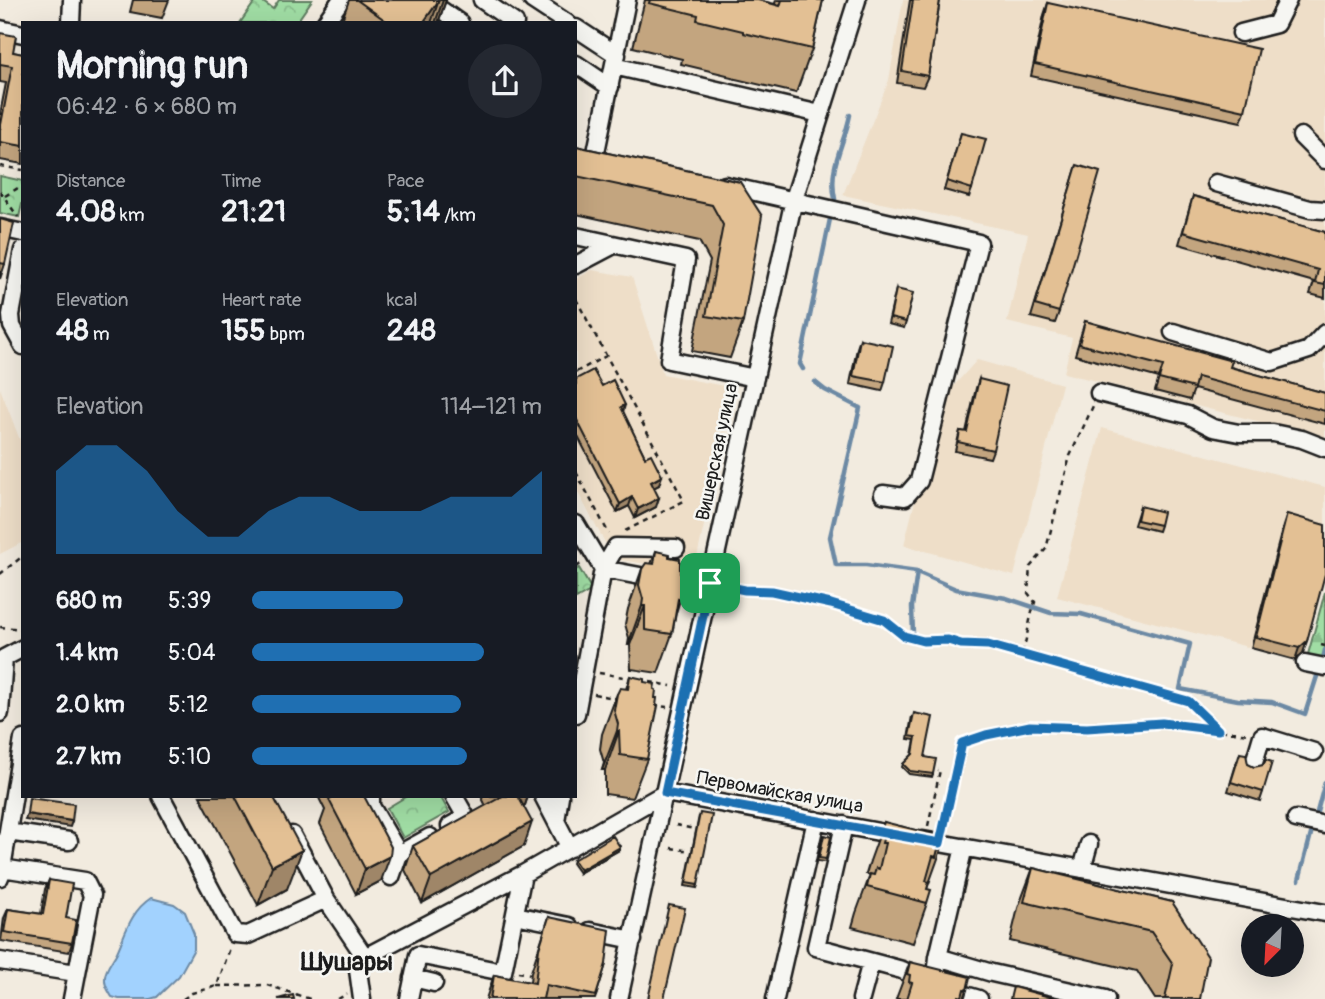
<!DOCTYPE html>
<html lang="en">
<head>
<meta charset="utf-8">
<style>
	:root { --surface:#171b24; --page:#242831; --text:#f1f3f6; --muted:#9ea1a6; --accent:#1f6fb2 }
	body { margin:0; font-family:Pangolin,sans-serif; background:var(--page); color:var(--text); height:100vh; display:flex; flex-direction:column; font-size:26px; white-space:nowrap }
	* { box-sizing:border-box; margin:0 }
	p { font-size:23px; color:var(--muted) }
	.icon { flex:none; width:38px; height:38px; fill:none; stroke:currentColor; stroke-width:2; stroke-linecap:round; stroke-linejoin:round }
	.map { position:relative; flex:1; overflow:hidden }
	.details { position:absolute; left:21px; top:21px; width:556px; height:777px; display:flex; flex-direction:column; background:var(--surface); border-radius:0px; box-shadow:0 7px 28px #0002 }
	.details>* { flex:none }
	.needle { width:46px; rotate:204deg }
	.fabs { position:absolute; left:1241px; top:914px; display:grid; gap:14px }
	.fabs a { display:grid; place-items:center; width:63px; height:63px; border-radius:50%; background:var(--surface); box-shadow:0 7px 28px #0002; font-size:35px }
	.pin { position:absolute; display:grid; place-items:center; width:60px; height:60px; color:#fff; margin:-30px; border-radius:14px; box-shadow:0 4px 10px #0006 }
	.round { display:grid; place-items:center; flex:none; width:74px; height:74px; border-radius:37px; background:var(--page) }
	.headline { display:flex; align-items:center; justify-content:space-between; height:119px; padding:0 35px }
	h1 { font-size:38px; font-weight:700; line-height:52px }
	.stats { display:grid; grid-template-columns:repeat(3,1fr); gap:10px; height:119px; padding:7px 35px }
	.stats div { display:grid; align-content:center }
	.stats b { font-size:30px; font-weight:700 }
	.stats small { font-size:19px; font-weight:400 }
	.stats p { font-size:19px }
	.chart { height:196px; padding:14px 35px }
	.chart p { display:flex; justify-content:space-between }
	.chart svg { width:100%; height:126px; margin-top:7px; fill:var(--accent); opacity:.7 }
	ul { padding:0 35px; list-style:none; font-size:23px }
	li { display:grid; grid-template-columns:112px 84px 1fr; align-items:center; height:52px }
	li i { height:18px; border-radius:9px; background:var(--accent) }
	.map>svg:first-child { display:block }
</style>
</head>
<body>
<div class="map">
<svg width="1325" height="999" viewBox="0 0 1325 999">
	<defs>
		<pattern id="forest-firs" width="22" height="20" patternUnits="userSpaceOnUse" patternTransform="scale(1.75)"><rect width="22" height="20" fill="#a0dda4"/><path d="M5 1l3.5 6h-7zM16 11l3.5 6h-7z" fill="#89bd8d"/></pattern>
		<pattern id="park-crowns" width="20" height="18" patternUnits="userSpaceOnUse" patternTransform="scale(1.75)"><rect width="20" height="18" fill="#a0dda4"/><path d="M2 6a3 3 0 1 1 6 0M12 15a3 3 0 1 1 6 0" fill="none" stroke="#89bd8d"/></pattern>
	</defs>
	<rect width="100%" height="100%" fill="#f2ebdf"/>
	<filter id="ink" filterUnits="userSpaceOnUse"><feTurbulence type="fractalNoise" baseFrequency=".0143" numOctaves="2"/><feDisplacementMap in="SourceGraphic" scale="14" xChannelSelector="R" yChannelSelector="G"/><feConvolveMatrix kernelMatrix="1 2 1 2 8 2 1 2 1" color-interpolation-filters="sRGB"/></filter>
	<g filter="url(#ink)">
		<!-- built -->
		<path fill="#eedec8" d="M903,0H1325V438L1064,373L1072,338L1007,322L1028,234L843,195L889,80Z
			M592,270L632,277L663,374L734,388L694,571L614,559L576,489V279Z
			M977,360L1062,384L1014,576L904,545L940,401Z
			M0,388L23,448V542L0,554Z
			M1102,428L1325,487V569L1301,661L1057,597Z"/>
		<!-- forest -->
		<path fill="url(#forest-firs)" stroke="#5e7c60" stroke-width="2" d="M1325,592V664L1307,658Z"/>
		<!-- park -->
		<path fill="url(#park-crowns)" stroke="#5e7c60" stroke-width="2" d="M256,0H260L273,9L279,0H312L296,23H240Z
			M0,176L23,181V200L19,217L0,213Z
			M579,568L592,590L576,599V570Z
			M407,796H440L449,812L403,838L387,808Z"/>
		<!-- water -->
		<path fill="#a2d2fe" stroke="#6c89a4" stroke-width="2" d="M151,898L174,904L185,912L194,934V949L179,976L157,997L150,999H119L112,997C108,990 104,985 105,977C105,969 113,960 117,952C126,932 131,911 151,898Z"/>
		<g fill="none" stroke-linecap="round" stroke-linejoin="round">
			<!-- stream -->
			<path stroke="#6c89a4" stroke-width="4.5" d="M835,199C828,166 844,146 850,115
				M803,369L800,364L830,219
				M815,382L825,390L860,408L830,537L836,565H866L917,572L956,589L1006,598L1051,613L1081,614L1190,644L1180,689L1238,700L1272,702L1305,714L1319,670
				M913,634L912,607L917,572
				M1322,663L1325,650
				M1317,812L1325,782
				M1299,880L1311,834"/>
			<!-- minor casing -->
			<g stroke="#1c1c1c" stroke-width="21">
				<path id="minor" d="M427,0L460,23
					M482,0L515,23
					M532,0L567,23
					M71,23L72,0
					M325,23L341,0
					M576,28L617,55
					M0,29L23,34
					M1241,33L1276,24L1288,0
					M576,64L610,87
					M614,66L820,114
					M1301,136L1325,160
					M595,157L627,0
					M1216,183L1310,209L1325,210
					M725,185L979,243L919,481L905,497L883,494
					M0,228L23,233
					M576,236L686,260L669,360L755,378
					M23,250L11,315L12,326L23,346
					M576,265L614,245
					M1173,332L1272,362L1309,350L1325,333
					M1099,393L1188,415L1213,428L1239,433H1273L1302,439L1325,448
					M576,524L603,569L709,589
					M1305,663L1325,667
					M0,713L4,658L23,648
					M576,714L603,569L616,547L676,548
					M1253,766L1262,736L1314,752
					M161,796L235,934L248,935L326,899
					M371,796V806L399,854
					M543,796L570,848
					M1296,819L1325,825
					M556,821L560,796
					M844,825L816,947L902,970L924,981
					M450,826L466,817L454,796
					M8,832L69,841
					M292,835L326,899L365,957
					M923,840L1325,913
					M964,847L938,957L935,986L979,999
					M2,868L23,739
					M1082,869L1089,844
					M0,877L2,868L85,881L92,895L72,999
					M391,877L399,854L430,837
					M515,915L569,926
					M590,931L633,940
					M365,957L523,874L665,793L901,836
					M938,957L992,973L1106,999
					M0,961L76,973
					M413,978L434,983
					M362,999L358,970L365,957
					M409,999L418,955L503,972L523,874
					M619,999L794,199L857,0
					M775,999L816,820
					M861,999L871,962"/>
			</g>
			<!-- path -->
			<path stroke="#1c1c1c" stroke-width="2.5" stroke-dasharray="5 5" stroke-linecap="butt" d="M0,166L23,170
				M0,191L18,217
				M5,196L23,185
				M576,299L684,501L623,532
				M576,372L606,356
				M576,472L609,534
				M576,567L581,564
				M0,574L23,556
				M724,586L772,591L831,604L884,620L904,636L923,641H948L961,644L988,645L1188,701L1218,730
				M0,627L23,629
				M1321,645L1325,646
				M1022,653C1028,636 1029,619 1035,602L1028,593L1030,567L1046,549L1070,456L1093,406
				M599,673L630,678
				M640,680L671,686
				M594,694L619,699
				M653,705L667,707
				M676,825L694,829
				M928,826L940,770H937
				M943,829L962,743L986,735L1030,726L1087,728L1162,723L1249,734
				M671,848L690,851
				M518,972L531,974
				M217,986L267,985L310,999
				M183,999L192,993L217,986L230,948
				M338,999L347,994"/>
			<!-- minor -->
			<use href="#minor" stroke="#f6f6f2" stroke-width="16"/>
		</g>
		<!-- wall -->
		<path fill="#c3a57f" stroke="#1c1c1c" stroke-width="2" d="M133,0H169L162,18L130,12Z
			M349,0H446L438,23H341Z
			M645,0H758L775,4L776,0H823L812,49L796,93L727,77V75L681,64L682,59L633,47Z
			M910,0H940L928,76L923,87L897,83Z
			M1048,3L1245,111L1241,122L1031,76L1044,15Z
			M0,33L13,52L23,54V164L0,160V114L6,83L0,82Z
			M961,133L972,189L969,197L944,190Z
			M576,146L740,182L743,322L730,358L692,351L710,261L699,241L576,214Z
			M1077,165L1059,312L1055,323L1031,317Z
			M1193,196L1325,232V298L1310,294L1314,282L1179,244Z
			M0,219L5,264L0,279Z
			M896,289L906,322L904,328L888,324Z
			M1085,321L1230,367L1325,393V424L1194,389L1190,400L1155,391L1159,378L1075,355Z
			M860,339L885,382L882,391L850,384L857,348Z
			M576,379L602,386L625,405L623,412L659,485L654,487L656,507L635,518L629,506L617,512L576,433Z
			M979,379L993,450L990,458L955,451L960,431L966,432L976,388Z
			M1140,506L1160,525L1158,531L1134,525Z
			M1287,514L1303,653L1295,660L1251,648L1283,526Z
			M656,551L669,557L680,600L676,613L672,634L658,673L631,669L630,645H628L629,638L625,624L628,609L642,569L651,564Z
			M630,676L647,759L632,798L605,794V770H602L604,763L600,749L602,734L617,694L626,689Z
			M912,716L925,757L933,774L932,777L909,774L902,767L903,764L912,755L915,740L908,739Z
			M1237,761L1248,764L1263,792L1260,801L1228,791Z
			M200,796H273L287,889L258,905Z
			M318,796H364L381,881L356,894L320,824L325,810Z
			M481,796H528L525,805L523,806L524,846L422,903L405,870L413,846L486,806Z
			M699,816L698,885L697,888L685,886Z
			M884,822L941,850L927,889V903L913,943L852,927L856,913L870,875L866,874L870,861Z
			M824,835L831,837L825,862L817,861Z
			M620,847L619,850L579,873L572,863L573,860Z
			M1033,868L1172,902L1200,999H1155L1137,971L1010,941L1018,908Z
			M49,880L66,918L72,943L69,952L1,941L4,918L8,909L41,914L45,889Z
			M549,917L606,964L595,999H486L494,975L530,982L531,972Z
			M910,962L967,990L964,999H896Z"/>
		<!-- shaded-wall -->
		<path fill="#9f8668" stroke="#1c1c1c" stroke-width="2" d="M439,0L431,23H423Z
			M443,0H446L438,23H435Z
			M662,476L659,485L648,491L651,482Z
			M632,497L629,506L617,512L620,504Z
			M659,498L656,507L635,518L638,509Z
			M642,606H645L630,645H628Z
			M1307,641L1303,653L1295,660L1299,648Z
			M617,731H619L605,770H602Z
			M513,796H528L525,805L506,815Z
			M27,814L72,821L70,827L25,820Z
			M532,822L524,846L422,903L431,878Z
			M620,847L619,850L579,873L580,870Z
			M302,850L287,889L258,905L272,866Z
			M390,856L381,881L356,894L365,869Z"/>
		<!-- building -->
		<path fill="#e3c094" stroke="#1c1c1c" stroke-width="2" d="M357,0H439L423,23H389Z
			M650,0H758L780,6L782,0H823L812,49L743,33V31L697,20L698,15L649,3Z
			M913,0H940L928,76L902,71Z
			M1048,3L1259,49L1245,111L1035,64Z
			M0,33L16,36L13,52L23,54V146L0,142V130L12,66L0,64Z
			M961,133L986,139L972,189L947,181Z
			M576,146L740,182L762,216L743,322L706,316L723,225L712,205L576,176Z
			M1077,165L1100,172L1059,312L1035,305Z
			M1193,196L1325,232V285L1315,283L1318,270L1183,232Z
			M0,219L14,223L5,264L0,263Z
			M896,289L913,293L906,322L890,318Z
			M1085,321L1232,361L1230,367L1325,393V411L1197,377L1194,388L1159,379L1163,366L1079,344Z
			M860,339L893,346L885,382L853,376Z
			M593,370L602,386L613,380L625,405L621,407L645,457L651,454L662,476L651,482L659,498L638,509L632,497L620,504L576,418V379Z
			M979,379L1007,386L993,450L958,442L960,431L967,432Z
			M1140,506L1163,512L1160,525L1137,520Z
			M1287,514L1325,525V574L1307,641L1299,648L1256,637Z
			M656,551L669,554V557L680,559V573H683V581L680,600L678,599L672,634L645,630V606H642L643,599L639,585L642,569L646,563L654,564Z
			M630,676L644,679V682L655,684L654,689L656,690L655,698H657L656,706H658L647,759L620,755L619,731H617L618,724L614,710L617,694L620,688L628,689Z
			M914,713L933,717L925,757L936,759L933,774L910,771L903,764L913,754L916,737L909,736Z
			M1240,753L1246,754L1248,764L1254,767L1263,765L1266,760L1272,762L1263,792L1231,782Z
			M235,796H273L302,850L272,866Z
			M336,796H364L391,847L390,856L365,869L329,800Z
			M503,796H518L532,822L431,878L413,846Z
			M29,798L74,804L72,821L27,814Z
			M700,813L712,815L698,885L686,883Z
			M884,822L944,837L941,850L938,849L936,857L933,856L926,881L929,882L927,889L931,890L927,903L867,887L870,874L874,875L876,868L879,869L885,843H882L884,835L880,834Z
			M824,835L831,837L826,859L819,858Z
			M613,836L620,847L580,870L573,860Z
			M1033,868L1172,902L1208,957L1200,999H1165L1173,964L1151,932L1024,902Z
			M49,880L72,884L66,918L76,920L72,943L4,932L8,909L43,914Z
			M669,905L685,908L664,999H648Z
			M549,917L610,930L606,964L596,996L546,985L543,999H490L494,975L535,983L539,949Z
			M910,962L970,977L967,990L964,989L962,997L959,996L958,999H907L912,983L909,982L910,975L907,974Z
			M1013,987L1057,999H1010Z
			M293,995L294,999H278Z"/>
	</g>
	<g fill="none" stroke-linecap="round" stroke-linejoin="round" filter="url(#ink)">
		<!-- route casing -->
		<g stroke="#fff" stroke-width="14">
			<path id="route" d="M710,583L745,590L772,591L831,604L884,620L904,636L923,641L948,640L961,644L988,645L1188,701L1218,730L1162,723L1087,728L1030,726L986,735L962,743L940,843L665,793Z"/>
		</g>
		<!-- route -->
		<use href="#route" stroke="#1f6fb2" stroke-width="9"/>
	</g>
	<g text-anchor="middle" dominant-baseline="central" stroke-width="5" stroke-linejoin="round" paint-order="stroke">
		<!-- street labels -->
		<g font-size="19" fill="#1c1c1c" stroke="#f6f6f2">
			<text transform="translate(717 452) rotate(-78)">Вишерская улица</text>
			<text transform="translate(780 792) rotate(10)">Первомайская улица</text>
		</g>
		<!-- district labels -->
		<g font-size="26" font-weight="bold" fill="#1c1c1c" stroke="#f6f6f2">
			<text x="347" y="962">Шушары</text>
		</g>
	</g>
</svg>
<div class="fabs">
<a><svg class="needle" viewBox="-14 -14 28 28"><path d="M0-13l5 13h-10z" fill="#e53935"/><path d="M0 13l5-13h-10z" fill="#9ea1a6"/></svg></a>
</div>
<div class="pin" style="left:710px;top:583px;background:#1e9e55"><svg class="icon" aria-label="arrive" viewBox="0 0 24 24"><path d="M6 21V4h12l-3 4 3 4H6"/></svg></div>
<section class="details">
<div class="headline"><div><h1>Morning run</h1><p>06:42 · 6 × 680 m</p></div><a class="round"><svg class="icon" aria-label="share" viewBox="0 0 24 24"><path d="M12 15V3M7 8l5-5 5 5M5 13v7h14v-7"/></svg></a></div>
<div class="stats">
<div><p>Distance</p><b>4.08<small> km</small></b></div>
<div><p>Time</p><b>21:21</b></div>
<div><p>Pace</p><b>5:14<small> /km</small></b></div>
</div>
<div class="stats">
<div><p>Elevation</p><b>48<small> m</small></b></div>
<div><p>Heart rate</p><b>155<small> bpm</small></b></div>
<div><p>kcal</p><b>248</b></div>
</div>
<div class="chart"><p><span>Elevation</span>114–121 m</p>
<svg viewBox="0 0 160 44" preserveAspectRatio="none"><path d="M0 44V15L10 6L20 6L30 15L40 29L50 38L60 38L70 29L80 24L90 24L100 29L110 29L120 29L130 24L140 24L150 24L160 15V44z"/></svg>
</div>
<ul>
<li><b>680 m</b>5:39<i style="width:52%"></i></li>
<li><b>1.4 km</b>5:04<i style="width:80%"></i></li>
<li><b>2.0 km</b>5:12<i style="width:72%"></i></li>
<li><b>2.7 km</b>5:10<i style="width:74%"></i></li>
</ul>
</section>
</div>
</body>
</html>
